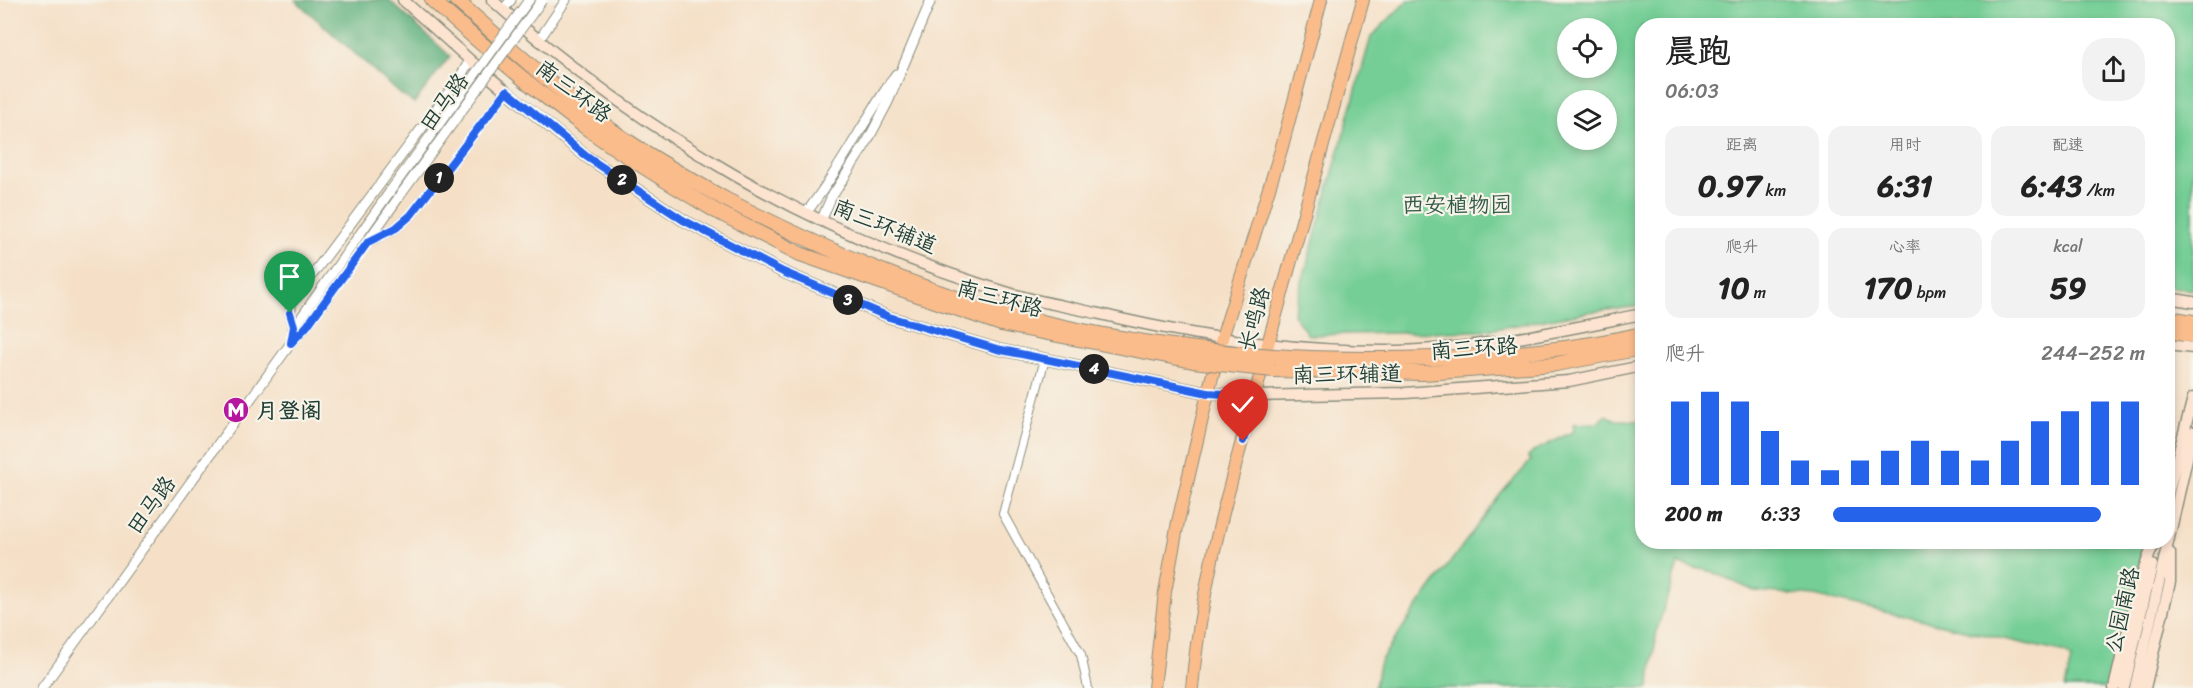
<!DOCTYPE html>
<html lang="zh">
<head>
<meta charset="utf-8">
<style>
	:root { --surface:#fff; --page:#f2f2f2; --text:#222; --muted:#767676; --accent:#2563eb }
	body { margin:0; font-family:Sriracha,"LXGW WenKai TC",sans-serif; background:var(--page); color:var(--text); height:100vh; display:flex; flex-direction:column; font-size:22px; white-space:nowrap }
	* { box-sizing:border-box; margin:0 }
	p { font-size:20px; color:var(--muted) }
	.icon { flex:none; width:33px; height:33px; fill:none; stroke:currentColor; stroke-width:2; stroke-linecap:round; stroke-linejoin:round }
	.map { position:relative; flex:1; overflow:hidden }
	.details { position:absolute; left:1635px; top:18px; width:540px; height:531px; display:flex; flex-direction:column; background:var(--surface); border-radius:24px; box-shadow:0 3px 9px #0003 }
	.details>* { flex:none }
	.controls { position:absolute; left:1557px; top:18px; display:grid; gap:12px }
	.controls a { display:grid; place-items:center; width:60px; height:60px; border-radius:50%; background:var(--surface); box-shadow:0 3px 9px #0003; font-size:30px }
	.pin { position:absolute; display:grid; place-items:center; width:51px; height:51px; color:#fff; margin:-62px -26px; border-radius:50% 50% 50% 0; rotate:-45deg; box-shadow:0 0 6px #0007 }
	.pin .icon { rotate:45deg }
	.km { position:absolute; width:30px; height:30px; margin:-15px; border-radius:50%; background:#222; color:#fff; font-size:16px; line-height:30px; text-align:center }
	.round { display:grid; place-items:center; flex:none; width:63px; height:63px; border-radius:24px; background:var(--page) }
	.headline { display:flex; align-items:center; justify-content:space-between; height:102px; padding:0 30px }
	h1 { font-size:33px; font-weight:700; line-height:45px }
	.stats { display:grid; grid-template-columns:repeat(3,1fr); gap:9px; height:102px; padding:6px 30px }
	.stats div { display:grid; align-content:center; border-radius:15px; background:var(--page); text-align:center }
	.stats b { font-size:30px; font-weight:700 }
	.stats small { font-size:16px; font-weight:400 }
	.stats p { font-size:16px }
	.chart { height:168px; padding:12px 30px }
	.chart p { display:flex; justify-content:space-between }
	.chart svg { width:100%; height:108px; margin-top:6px; stroke:var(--accent); stroke-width:6 }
	ul { padding:0 30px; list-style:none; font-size:20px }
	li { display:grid; grid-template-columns:96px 72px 1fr; align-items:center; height:45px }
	li i { height:15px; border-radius:8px; background:var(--accent) }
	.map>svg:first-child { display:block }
</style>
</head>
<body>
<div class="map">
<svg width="2193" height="688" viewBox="0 0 2193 688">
	<rect width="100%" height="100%" fill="#f7f3e8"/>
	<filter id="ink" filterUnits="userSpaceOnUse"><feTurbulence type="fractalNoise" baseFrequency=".0167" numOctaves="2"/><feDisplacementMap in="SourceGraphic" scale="12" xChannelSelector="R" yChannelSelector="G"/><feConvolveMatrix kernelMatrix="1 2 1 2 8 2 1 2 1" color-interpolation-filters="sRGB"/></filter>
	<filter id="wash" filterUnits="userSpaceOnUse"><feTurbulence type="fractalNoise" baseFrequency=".008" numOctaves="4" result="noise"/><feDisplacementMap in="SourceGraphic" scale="24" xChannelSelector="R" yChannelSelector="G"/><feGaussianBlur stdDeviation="1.35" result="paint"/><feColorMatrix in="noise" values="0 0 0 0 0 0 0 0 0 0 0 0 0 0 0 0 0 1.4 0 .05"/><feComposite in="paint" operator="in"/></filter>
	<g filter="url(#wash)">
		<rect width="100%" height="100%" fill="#f5e0c7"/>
		<!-- green -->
		<path fill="#74ce95" stroke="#4a8664" stroke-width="1.5" fill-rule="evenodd" d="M1408,0H2193V290L2168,287V26H1642V306L1588,312L1483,331L1308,335L1293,314L1371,37ZM1606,28V68H1568V28ZM1606,100V140H1568V100Z
			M1606,415L1616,420L1642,421V542H2145L2109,688H2065L2071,659L2066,653L1814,596L1754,591L1713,572L1678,564L1657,630L1649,688H1374C1378,679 1376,670 1381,660L1412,614L1500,495C1510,482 1522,473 1531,460L1528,457L1534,451L1574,431L1573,424L1598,423Z"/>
		<!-- forest -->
		<path fill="#5fb17e" stroke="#3f7759" stroke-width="1.5" d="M295,0H389L450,56L414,103L400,94Z"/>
	</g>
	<g filter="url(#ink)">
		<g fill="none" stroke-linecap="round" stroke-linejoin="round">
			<!-- minor casing -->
			<g stroke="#8a8e7e" stroke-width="10">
				<path id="minor" d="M1045,359L1003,514L1081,655L1088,688"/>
			</g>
			<!-- tertiary casing -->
			<g stroke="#8a8e7e" stroke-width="11">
				<path id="tertiary" d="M503,10L511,0
					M539,40L566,0
					M806,213C840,170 864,120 896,74
					M821,221L831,198L867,142L888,102L931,0
					M370,241L396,228L411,215L507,91
					M294,326L290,313L292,302L460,77L470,60
					M293,329L391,190
					M42,688L291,343L307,326L399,197"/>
			</g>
			<!-- secondary casing -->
			<g stroke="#8a8e7e" stroke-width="13">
				<path id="secondary" d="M403,0L482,71L587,157L683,220L783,272L889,317L997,349L1208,393L1256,396L1405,393L1569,381L1642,366
					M492,0C641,133 817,236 1009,293C1039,302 1070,307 1100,314C1192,336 1288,351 1384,351C1471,351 1557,331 1642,314
					M2168,298L2193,302
					M2168,345L2193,348
					M2168,493L2193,398
					M2114,688L2139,583L2154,542
					M2124,688L2152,565
					M2135,688L2193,432
					M2145,688L2170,582V553"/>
			</g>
			<!-- primary casing -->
			<g stroke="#8a8e7e" stroke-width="14">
				<path id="primary" d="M1154,688L1165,592L1178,522L1208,393L1222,338L1281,150L1321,0
					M1192,688C1198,620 1212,552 1230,486C1242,438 1257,392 1268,344L1363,0"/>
			</g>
			<!-- trunk casing -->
			<g stroke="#8a8e7e" stroke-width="16">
				<path id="trunk" d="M432,0C482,45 533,89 588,129C629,159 672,185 716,211
					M456,0C506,44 556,89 610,129C646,155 685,176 723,198
					M2168,318L2193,322
					M2168,331L2193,336"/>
			</g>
			<!-- minor -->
			<use href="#minor" stroke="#fff" stroke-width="8"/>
			<!-- tertiary -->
			<use href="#tertiary" stroke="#fff" stroke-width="9"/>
			<!-- secondary -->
			<use href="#secondary" stroke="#fde4d1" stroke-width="10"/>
			<!-- primary -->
			<use href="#primary" stroke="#fabc8b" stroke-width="12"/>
			<!-- trunk -->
			<use href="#trunk" stroke="#fabc8b" stroke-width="14"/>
			<!-- tertiary-bridge casing -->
			<g stroke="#8a8e7e" stroke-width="11" stroke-linecap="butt">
				<path id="tertiary-bridge" d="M391,190L529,0
					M399,197L542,0"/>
			</g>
			<!-- trunk-bridge casing -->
			<g stroke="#8a8e7e" stroke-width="16" stroke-linecap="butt">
				<path id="trunk-bridge" d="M723,198C814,245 915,289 1014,315C1152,351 1293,363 1434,358C1504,355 1575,350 1642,334
					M716,211L800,254L1001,324L1193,361L1273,370L1424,373L1556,364L1642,348"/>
			</g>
			<!-- tertiary-bridge -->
			<use href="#tertiary-bridge" stroke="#fff" stroke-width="9"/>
			<!-- trunk-bridge -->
			<use href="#trunk-bridge" stroke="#fabc8b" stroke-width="14"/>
		</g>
	</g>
	<g fill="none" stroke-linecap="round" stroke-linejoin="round" filter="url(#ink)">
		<!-- route casing -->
		<g stroke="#fff" stroke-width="12">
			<path id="route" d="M290,313L294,326L291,343L307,326L368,242L396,228L411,215L507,91L587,157L683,220L783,272L889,317L997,349L1208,393L1256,396L1243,441"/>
		</g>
		<!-- route -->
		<use href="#route" stroke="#2563eb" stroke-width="8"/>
	</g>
	<!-- icons -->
	<defs>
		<g id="metro-disc" transform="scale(1.35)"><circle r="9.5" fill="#b5179e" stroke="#f7f3e8"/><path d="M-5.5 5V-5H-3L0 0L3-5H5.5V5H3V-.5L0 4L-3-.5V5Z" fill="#fff"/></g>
	</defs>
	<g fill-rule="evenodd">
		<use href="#metro-disc" x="236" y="410"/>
	</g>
	<g text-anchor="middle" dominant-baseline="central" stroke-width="4.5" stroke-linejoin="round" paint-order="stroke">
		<!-- street labels -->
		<g font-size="22" fill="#1f3d34" stroke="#f7f3e8">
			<text transform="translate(574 91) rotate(37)">南三环路</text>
			<text transform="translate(444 102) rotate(-54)">田马路</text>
			<text transform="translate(885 226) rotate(22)">南三环辅道</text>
			<text transform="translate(1000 298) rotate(15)">南三环路</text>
			<text transform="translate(1254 319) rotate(-75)">长鸣路</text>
			<text transform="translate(1474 348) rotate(-4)">南三环路</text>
			<text transform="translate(1347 374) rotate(-1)">南三环辅道</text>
			<text transform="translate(151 505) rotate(-54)">田马路</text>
			<text transform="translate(2122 610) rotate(-77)">公园南路</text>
		</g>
		<!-- park labels -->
		<g font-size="22" fill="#305a47" stroke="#f7f3e8">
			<text x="1457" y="204">西安植物园</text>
		</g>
		<!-- poi labels -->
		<g font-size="22" font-weight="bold" fill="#1f3d34" stroke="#f7f3e8" text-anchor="start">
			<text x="256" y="410">月登阁</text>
		</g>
	</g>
</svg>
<div class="controls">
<a><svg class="icon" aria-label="locate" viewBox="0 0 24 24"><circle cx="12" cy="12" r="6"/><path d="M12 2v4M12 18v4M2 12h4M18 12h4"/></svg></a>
<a><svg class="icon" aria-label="layers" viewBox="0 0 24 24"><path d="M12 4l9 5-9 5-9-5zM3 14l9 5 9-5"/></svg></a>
</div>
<div class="pin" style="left:290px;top:313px;background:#1e9e55"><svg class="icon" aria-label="arrive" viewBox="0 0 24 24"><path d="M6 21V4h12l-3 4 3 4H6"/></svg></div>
<div class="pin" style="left:1243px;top:441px;background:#d93025"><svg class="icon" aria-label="check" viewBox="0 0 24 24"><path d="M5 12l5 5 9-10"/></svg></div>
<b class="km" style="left:439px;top:178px">1</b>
<b class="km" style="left:622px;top:180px">2</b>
<b class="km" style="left:848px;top:300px">3</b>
<b class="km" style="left:1094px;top:369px">4</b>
<section class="details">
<div class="headline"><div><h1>晨跑</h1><p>06:03</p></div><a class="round"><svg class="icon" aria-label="share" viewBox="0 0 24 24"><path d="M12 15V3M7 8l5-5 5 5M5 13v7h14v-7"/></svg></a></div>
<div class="stats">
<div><p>距离</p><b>0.97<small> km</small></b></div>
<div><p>用时</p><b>6:31</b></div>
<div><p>配速</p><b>6:43<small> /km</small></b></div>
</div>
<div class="stats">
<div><p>爬升</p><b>10<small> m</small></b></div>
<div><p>心率</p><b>170<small> bpm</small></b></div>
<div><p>kcal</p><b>59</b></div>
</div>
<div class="chart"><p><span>爬升</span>244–252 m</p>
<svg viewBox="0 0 160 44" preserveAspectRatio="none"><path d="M5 44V10M15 44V6M25 44V10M35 44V22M45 44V34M55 44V38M65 44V34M75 44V30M85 44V26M95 44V30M105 44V34M115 44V26M125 44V18M135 44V14M145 44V10M155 44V10"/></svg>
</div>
<ul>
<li><b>200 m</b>6:33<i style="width:86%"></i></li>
</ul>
</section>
</div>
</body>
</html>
